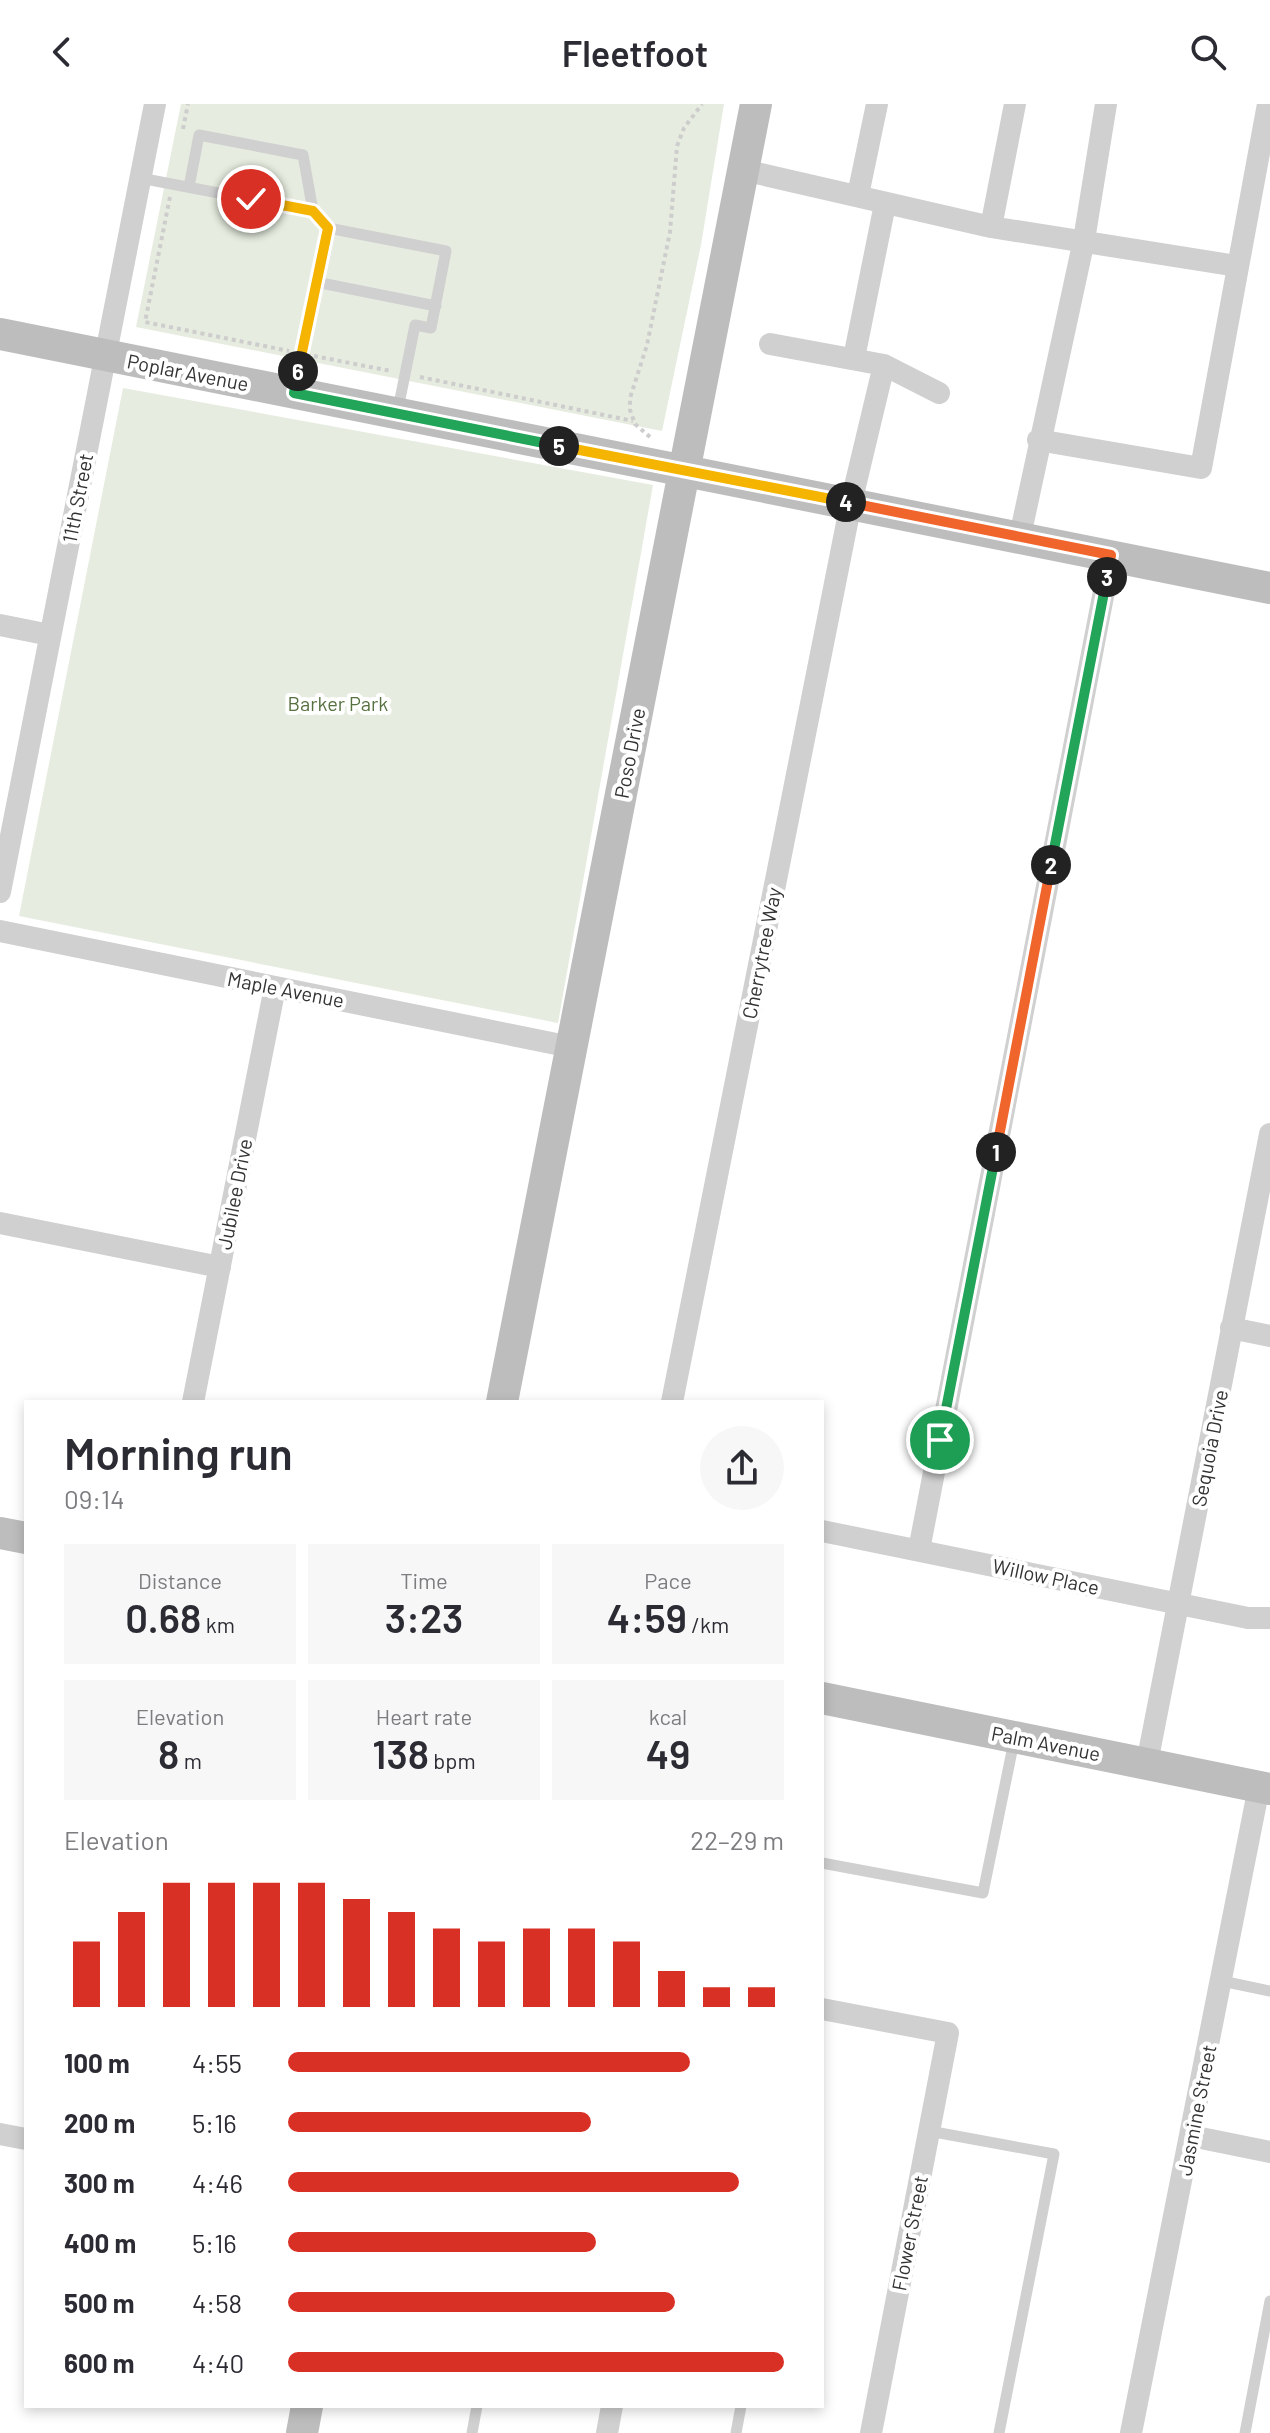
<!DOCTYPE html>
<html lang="en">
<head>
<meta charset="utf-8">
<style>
	:root { --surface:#fff; --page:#f7f7f7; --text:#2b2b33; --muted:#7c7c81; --accent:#d93025 }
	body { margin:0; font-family:Barlow,sans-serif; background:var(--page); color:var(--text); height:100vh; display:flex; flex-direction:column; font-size:30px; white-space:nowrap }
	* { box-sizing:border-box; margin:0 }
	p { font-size:26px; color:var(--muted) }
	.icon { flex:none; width:44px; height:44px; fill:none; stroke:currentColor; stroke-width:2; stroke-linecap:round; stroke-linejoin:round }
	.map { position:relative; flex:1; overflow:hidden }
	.drawer { position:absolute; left:24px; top:1296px; width:800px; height:1008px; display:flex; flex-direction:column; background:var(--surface); border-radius:0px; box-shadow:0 4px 12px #0003 }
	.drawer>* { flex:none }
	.pin { position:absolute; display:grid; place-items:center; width:68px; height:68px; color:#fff; margin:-34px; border:4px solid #fff; border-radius:50%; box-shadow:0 2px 8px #0007 }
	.km { position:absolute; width:40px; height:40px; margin:-20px; border-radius:50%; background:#222; color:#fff; font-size:22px; line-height:40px; text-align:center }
	.round { display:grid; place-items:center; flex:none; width:84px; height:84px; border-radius:42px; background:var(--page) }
	.overview { display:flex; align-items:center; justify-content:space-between; height:136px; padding:0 40px }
	h1 { font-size:44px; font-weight:600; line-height:60px }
	.figures { display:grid; grid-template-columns:repeat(3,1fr); gap:12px; height:136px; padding:8px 40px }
	.figures div { display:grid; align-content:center; border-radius:0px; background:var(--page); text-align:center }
	.figures b { font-size:40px; font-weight:600 }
	.figures small { font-size:22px; font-weight:400 }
	.figures p { font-size:22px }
	.chart { height:224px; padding:16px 40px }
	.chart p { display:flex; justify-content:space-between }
	.chart svg { width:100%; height:144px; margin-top:8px; stroke:var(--accent); stroke-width:6 }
	ul { padding:0 40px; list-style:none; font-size:26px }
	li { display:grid; grid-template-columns:128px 96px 1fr; align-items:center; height:60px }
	li i { height:20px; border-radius:10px; background:var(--accent) }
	header { display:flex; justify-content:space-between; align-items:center; height:104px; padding:0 40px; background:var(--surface); font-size:36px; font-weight:600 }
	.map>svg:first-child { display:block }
</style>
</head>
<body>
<header><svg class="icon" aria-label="back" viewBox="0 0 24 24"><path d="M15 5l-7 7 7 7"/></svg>Fleetfoot<svg class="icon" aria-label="search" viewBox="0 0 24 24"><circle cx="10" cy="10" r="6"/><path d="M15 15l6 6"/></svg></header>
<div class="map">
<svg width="1270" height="2329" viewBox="0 0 1270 2329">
	<rect width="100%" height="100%" fill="#fff"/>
	<!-- park -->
	<path fill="#e6ecdf" d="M181,0H724L701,141L662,327L136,223Z
		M123,284L653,381L558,919L19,812Z"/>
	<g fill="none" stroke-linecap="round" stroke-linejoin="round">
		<!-- path -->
		<path stroke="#cdcdcd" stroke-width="4" stroke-dasharray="4 4" stroke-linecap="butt" d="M183,25L188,0
			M170,93L145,218L289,247
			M314,252L391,267
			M420,273L633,317
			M650,333L635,320L630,306V294L647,241L670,128L677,42L684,24L702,0"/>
		<!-- lane -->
		<path stroke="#d0d0d0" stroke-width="11" d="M140,74L313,107
			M189,83L199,31L303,51L313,107L328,124L446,147L431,224L415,221L398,305
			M316,178L436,202
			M295,284L328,124
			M822,1759L983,1789L1014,1637
			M1222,1877L1270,1887
			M929,2027L1054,2050L999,2329
			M472,2329L477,2302
			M736,2329L741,2302
			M1245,2329L1270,2197"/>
		<!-- street -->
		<path stroke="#d0d0d0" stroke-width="22" d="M743,66L991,123L1237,162
			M858,91L877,0
			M991,123L1015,0
			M770,240L884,261L939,289
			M854,254L885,100
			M1038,336L1201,364L1268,0
			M1020,432L1084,136L1106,0
			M0,521L50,531
			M0,788L155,0
			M0,827L571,943
			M0,1119L220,1163
			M1231,1224L1270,1232
			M193,1298L275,883
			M672,1298L851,399L884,261
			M822,1427L1248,1514H1270
			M919,1446L1111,451
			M1147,1659L1270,1030
			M822,1905L948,1929L871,2329
			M0,2030L26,2035
			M1191,2032L1270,2048
			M607,2329L612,2302
			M1131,2329L1259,1683"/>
		<!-- secondary -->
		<path stroke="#bdbdbd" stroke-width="32" d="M0,230L1270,484
			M502,1298L756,0
			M0,1429L26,1434
			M822,1594L1270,1685
			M302,2329L307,2302"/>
	</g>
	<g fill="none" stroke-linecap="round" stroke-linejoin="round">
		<!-- split-1 casing -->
		<g stroke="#fff" stroke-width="16">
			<path id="split-1" d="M940,1336L996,1048"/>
		</g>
		<!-- split-2 casing -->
		<g stroke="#fff" stroke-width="16">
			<path id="split-2" d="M996,1048L1051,761"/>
		</g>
		<!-- split-3 casing -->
		<g stroke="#fff" stroke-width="16">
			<path id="split-3" d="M1051,761L1107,473"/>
		</g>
		<!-- split-4 casing -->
		<g stroke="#fff" stroke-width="16">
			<path id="split-4" d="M846,398L1111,451L1107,473"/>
		</g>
		<!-- split-5 casing -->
		<g stroke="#fff" stroke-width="16">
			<path id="split-5" d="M559,342L846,398"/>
		</g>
		<!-- split-6 casing -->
		<g stroke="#fff" stroke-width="16">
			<path id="split-6" d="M298,267L294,289L559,342"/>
		</g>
		<!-- split-7 casing -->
		<g stroke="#fff" stroke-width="16">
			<path id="split-7" d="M251,95L313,107L328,124L298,267"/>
		</g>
		<!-- split-1 -->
		<use href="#split-1" stroke="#22a559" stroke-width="10"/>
		<!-- split-2 -->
		<use href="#split-2" stroke="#f0652b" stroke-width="10"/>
		<!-- split-3 -->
		<use href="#split-3" stroke="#22a559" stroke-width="10"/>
		<!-- split-4 -->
		<use href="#split-4" stroke="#f0652b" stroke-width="10"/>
		<!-- split-5 -->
		<use href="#split-5" stroke="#f5b400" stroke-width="10"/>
		<!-- split-6 -->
		<use href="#split-6" stroke="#22a559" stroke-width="10"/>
		<!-- split-7 -->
		<use href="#split-7" stroke="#f5b400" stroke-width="10"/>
	</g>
	<g text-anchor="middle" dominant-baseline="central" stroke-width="8" stroke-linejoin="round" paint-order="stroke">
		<!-- street labels -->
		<g font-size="20" fill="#333" stroke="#fff">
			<text transform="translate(188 268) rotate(11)">Poplar Avenue</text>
			<text transform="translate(77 394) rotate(-79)">11th Street</text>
			<text transform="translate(629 649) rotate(-79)">Poso Drive</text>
			<text transform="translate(761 849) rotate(-79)">Cherrytree Way</text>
			<text transform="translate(286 885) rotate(11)">Maple Avenue</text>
			<text transform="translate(234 1090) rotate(-79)">Jubilee Drive</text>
			<text transform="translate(1209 1344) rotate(-79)">Sequoia Drive</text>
			<text transform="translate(1046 1472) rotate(12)">Willow Place</text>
			<text transform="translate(1046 1639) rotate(11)">Palm Avenue</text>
			<text transform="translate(1196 2006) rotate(-79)">Jasmine Street</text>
			<text transform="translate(909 2129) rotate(-79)">Flower Street</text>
		</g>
		<!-- park labels -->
		<g font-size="20" fill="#56703f" stroke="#fff">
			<text x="338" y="599">Barker Park</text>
		</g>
	</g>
</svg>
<div class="pin" style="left:940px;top:1336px;background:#1e9e55"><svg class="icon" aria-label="arrive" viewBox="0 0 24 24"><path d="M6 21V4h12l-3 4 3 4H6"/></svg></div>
<div class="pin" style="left:251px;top:95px;background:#d93025"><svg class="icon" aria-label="check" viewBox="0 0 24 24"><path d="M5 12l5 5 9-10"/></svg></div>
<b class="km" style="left:996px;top:1048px">1</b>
<b class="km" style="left:1051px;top:761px">2</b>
<b class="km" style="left:1107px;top:473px">3</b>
<b class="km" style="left:846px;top:398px">4</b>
<b class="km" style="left:559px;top:342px">5</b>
<b class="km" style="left:298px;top:267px">6</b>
<section class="drawer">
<div class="overview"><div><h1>Morning run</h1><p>09:14</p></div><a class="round"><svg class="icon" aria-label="share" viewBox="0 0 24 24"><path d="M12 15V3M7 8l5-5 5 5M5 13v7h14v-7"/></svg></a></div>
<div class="figures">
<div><p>Distance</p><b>0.68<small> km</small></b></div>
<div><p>Time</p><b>3:23</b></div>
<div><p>Pace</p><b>4:59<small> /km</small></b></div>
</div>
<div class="figures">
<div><p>Elevation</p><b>8<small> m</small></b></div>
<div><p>Heart rate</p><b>138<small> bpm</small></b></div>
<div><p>kcal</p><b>49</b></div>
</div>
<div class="chart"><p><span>Elevation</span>22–29 m</p>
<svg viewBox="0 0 160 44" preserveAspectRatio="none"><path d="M5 44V24M15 44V15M25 44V6M35 44V6M45 44V6M55 44V6M65 44V11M75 44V15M85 44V20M95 44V24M105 44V20M115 44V20M125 44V24M135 44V33M145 44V38M155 44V38"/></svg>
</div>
<ul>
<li><b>100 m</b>4:55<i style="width:81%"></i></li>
<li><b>200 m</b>5:16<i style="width:61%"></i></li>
<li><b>300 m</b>4:46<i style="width:91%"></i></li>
<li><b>400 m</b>5:16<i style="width:62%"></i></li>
<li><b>500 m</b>4:58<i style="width:78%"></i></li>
<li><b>600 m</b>4:40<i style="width:100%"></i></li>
</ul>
</section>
</div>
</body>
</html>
